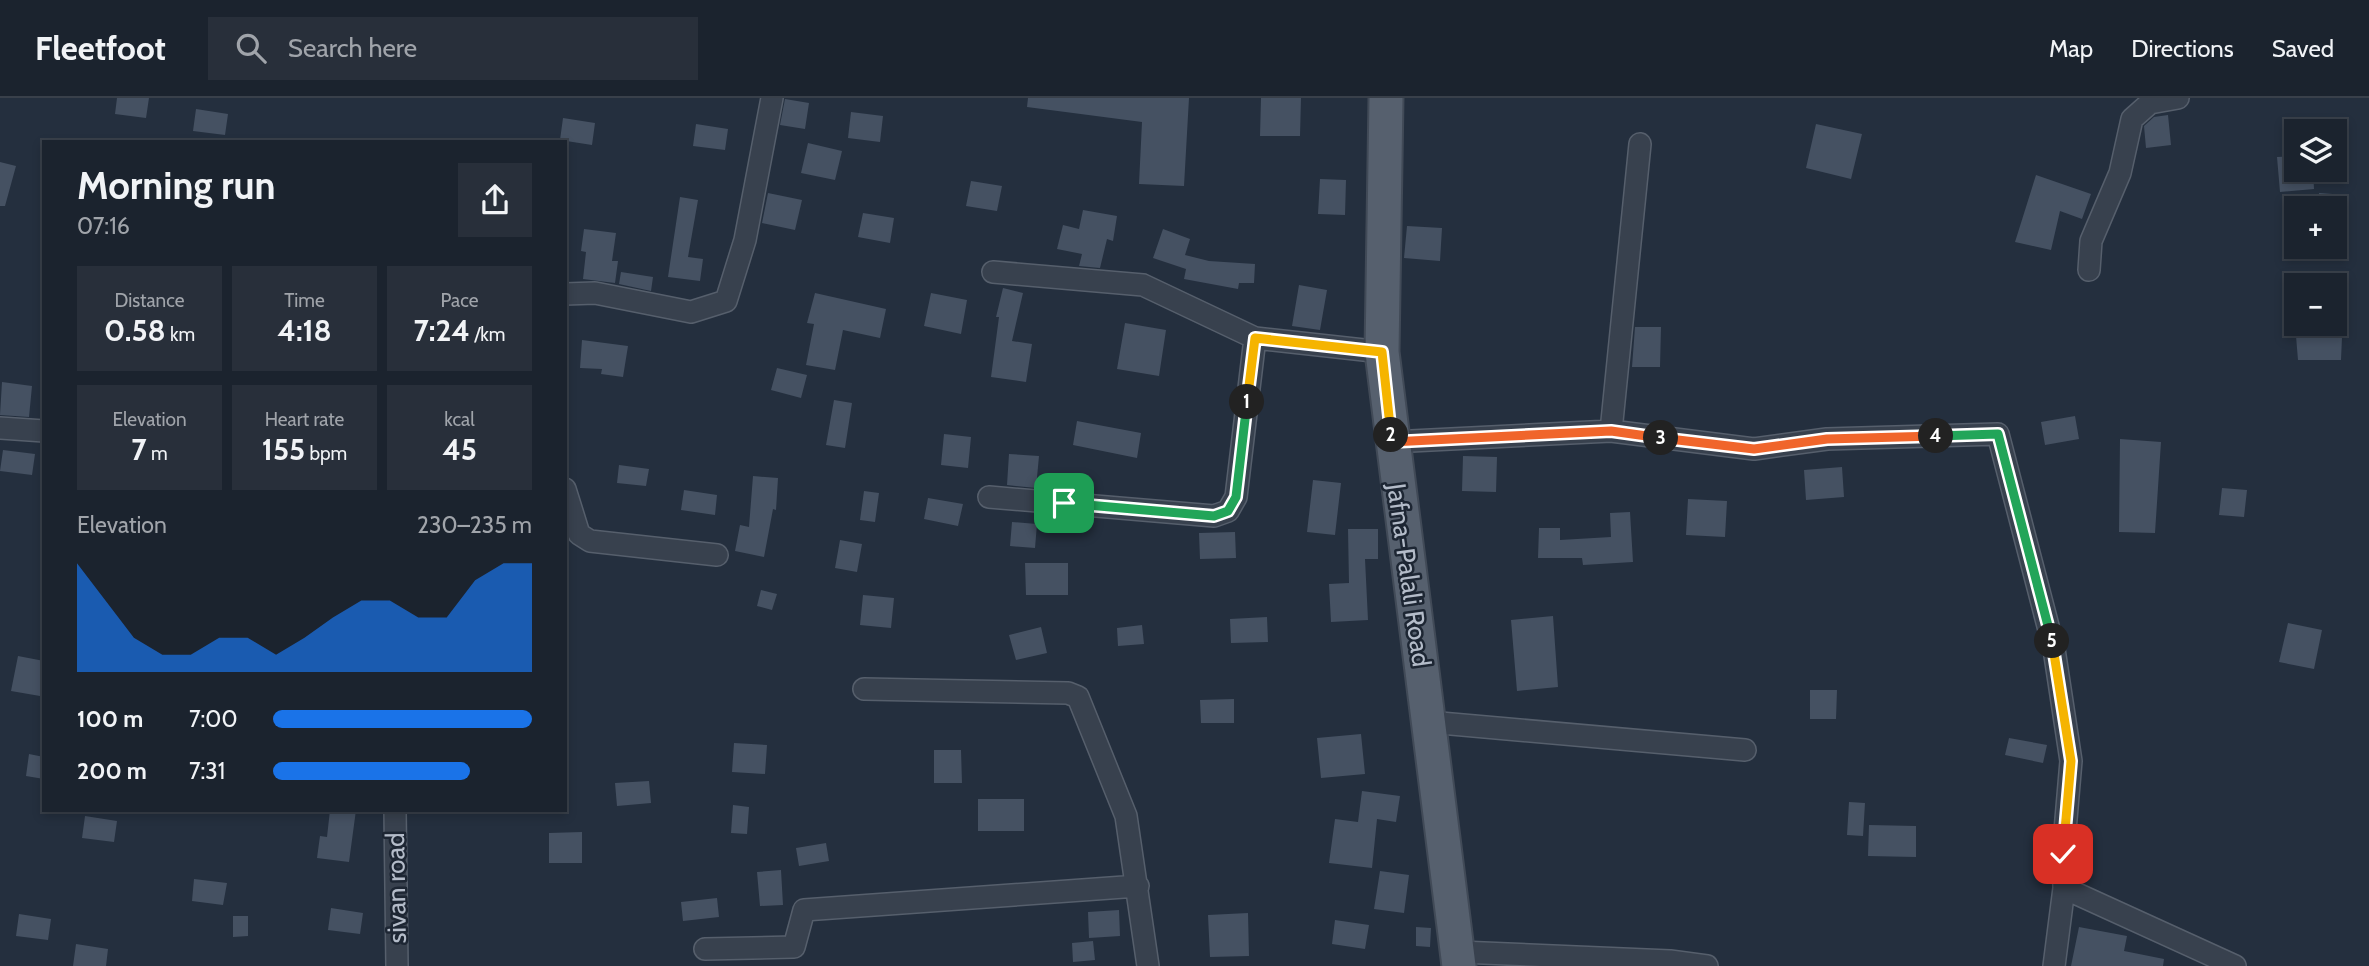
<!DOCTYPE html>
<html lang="en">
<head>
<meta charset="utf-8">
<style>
	:root { --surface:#1b232e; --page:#282f3a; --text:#f1f3f6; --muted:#a0a4aa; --line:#39404a; --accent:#1a73e8 }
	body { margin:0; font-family:Cabin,sans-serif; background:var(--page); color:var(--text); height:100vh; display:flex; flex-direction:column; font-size:26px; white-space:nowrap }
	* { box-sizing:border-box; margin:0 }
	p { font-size:23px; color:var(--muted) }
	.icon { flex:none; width:38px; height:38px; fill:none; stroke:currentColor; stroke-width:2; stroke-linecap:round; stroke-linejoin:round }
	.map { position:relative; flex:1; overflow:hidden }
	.details { position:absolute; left:42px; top:42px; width:525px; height:672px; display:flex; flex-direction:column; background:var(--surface); border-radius:0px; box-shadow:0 4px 10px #0003,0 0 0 2px var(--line) }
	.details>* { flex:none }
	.tools { position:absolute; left:2284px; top:21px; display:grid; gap:14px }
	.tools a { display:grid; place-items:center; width:63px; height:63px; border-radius:0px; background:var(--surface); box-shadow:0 4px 10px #0003,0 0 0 2px var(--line); font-size:35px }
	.pin { position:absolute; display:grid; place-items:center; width:60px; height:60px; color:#fff; margin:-30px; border-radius:14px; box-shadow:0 4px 10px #0006 }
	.km { position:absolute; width:35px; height:35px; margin:-18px; border-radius:50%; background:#222; color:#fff; font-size:19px; line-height:35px; text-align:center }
	.round { display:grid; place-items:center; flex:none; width:74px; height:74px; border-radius:0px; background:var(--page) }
	.overview { display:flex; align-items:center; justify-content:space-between; height:119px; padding:0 35px }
	h1 { font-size:38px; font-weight:700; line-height:52px }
	.metrics { display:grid; grid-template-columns:repeat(3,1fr); gap:10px; height:119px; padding:7px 35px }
	.metrics div { display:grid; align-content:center; border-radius:0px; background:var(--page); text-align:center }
	.metrics b { font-size:30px; font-weight:700 }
	.metrics small { font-size:19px; font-weight:400 }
	.metrics p { font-size:19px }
	.chart { height:196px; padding:14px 35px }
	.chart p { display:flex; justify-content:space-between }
	.chart svg { width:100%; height:126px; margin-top:7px; fill:var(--accent); opacity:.7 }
	ul { padding:0 35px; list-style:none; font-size:23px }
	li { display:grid; grid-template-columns:112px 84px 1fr; align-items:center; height:52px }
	li i { height:18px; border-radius:9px; background:var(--accent) }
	header { display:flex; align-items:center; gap:42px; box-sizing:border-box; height:98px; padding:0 35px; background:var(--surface); border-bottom:2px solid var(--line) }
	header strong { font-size:33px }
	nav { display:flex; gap:38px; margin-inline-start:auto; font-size:24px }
	.search { width:490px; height:63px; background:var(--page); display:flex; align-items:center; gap:18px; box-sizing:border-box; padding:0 24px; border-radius:0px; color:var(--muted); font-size:26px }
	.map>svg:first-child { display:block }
</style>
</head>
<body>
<header>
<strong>Fleetfoot</strong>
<div class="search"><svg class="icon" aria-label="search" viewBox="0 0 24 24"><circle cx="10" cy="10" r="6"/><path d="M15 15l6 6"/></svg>Search here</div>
<nav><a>Map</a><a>Directions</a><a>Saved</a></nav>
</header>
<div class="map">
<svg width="2369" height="868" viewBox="0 0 2369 868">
	<rect width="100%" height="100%" fill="#242f3e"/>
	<!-- building -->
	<path fill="#455162" d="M117,0H149L146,20L115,16Z
		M1028,0H1189L1184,88L1139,86L1142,24L1027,9Z
		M1261,0H1301L1300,38H1260Z
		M785,1L809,5L805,31L780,27Z
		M196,11L228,16L225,37L193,33Z
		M851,14L883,18L880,44L848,40Z
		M2168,17L2171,47L2146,50L2144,28L2154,19Z
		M563,20L595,25L592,47L560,42Z
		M696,26L728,31L725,52L693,48Z
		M1816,26L1862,36L1851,81L1806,70Z
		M808,45L842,53L835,82L801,75Z
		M2296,58V72H2313L2314,91L2280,94L2277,59Z
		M0,64L16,68L5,108H0Z
		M2036,77L2091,96L2082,121L2060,113L2051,152L2015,144Z
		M1320,81L1346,82L1345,117L1318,116Z
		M971,83L1002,88L997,113L966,108Z
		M768,95L802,102L795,132L762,125Z
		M2319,95L2346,97L2345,110H2318Z
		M680,99L698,102L688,159L703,161L700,183L668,179Z
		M1083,112L1117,118L1113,143L1107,141L1100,170L1079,168L1082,156L1057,151L1063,127L1079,131Z
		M863,115L894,120L890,145L858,139Z
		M1407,128L1442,130L1440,163L1404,160Z
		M584,131L616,135L612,163H618L615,185L583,181L586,154L581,153Z
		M1163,131L1190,141L1185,157L1209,163L1255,166L1254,185H1239L1238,191L1184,181L1186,171L1153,160Z
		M621,174L653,179L651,193L619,186Z
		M1299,187L1327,192L1320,232L1292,228Z
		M1003,190L1023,195L1012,243L1032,246L1026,284L991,279L999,219H996Z
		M815,195L886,211L880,240L843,232L835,272L806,267L814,226L807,225Z
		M931,195L967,202L961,236L924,228Z
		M1125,225L1166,232L1159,278L1117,271Z
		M1635,229H1661L1660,269H1632Z
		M2296,238L2342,239L2341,262H2298Z
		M582,242L628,248L623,279L601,276L602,271L580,270Z
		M777,270L807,277L801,300L771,292Z
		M2,284L32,288L29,319L0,317Z
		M834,302L852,305L845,350L826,347Z
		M2075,318L2079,341L2045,347L2041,324Z
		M1077,323L1141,335L1137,360L1073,347Z
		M944,336L971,339L968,370L941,367Z
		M2120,341L2161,344L2155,435L2119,434Z
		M3,352L35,356L32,377L0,373Z
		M1009,356L1039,358L1036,390L1007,387Z
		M1463,358L1497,359L1496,394L1462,393Z
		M619,367L649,371L646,388L617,385Z
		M1842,369L1844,399L1806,402L1804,372Z
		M753,378L778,380L776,412L773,411L764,459L735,453L740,427L749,429Z
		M1313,382L1341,385L1335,437L1307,434Z
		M2222,390L2247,392L2244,419L2219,417Z
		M684,392L717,397L715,417L681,412Z
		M864,393L879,395L875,424L860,422Z
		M928,400L963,406L958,428L924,421Z
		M1688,401L1727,403L1725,439L1686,437Z
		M1630,414L1633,464L1583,467L1582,460H1538L1539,430H1560V442L1611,439L1610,415Z
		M1012,424L1037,426L1035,450L1010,448Z
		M1348,431H1378V461H1365L1368,522L1331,524L1329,486L1349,485Z
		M1235,434L1236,460L1200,461L1199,435Z
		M840,442L862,446L857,474L835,470Z
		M1025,465H1068V497H1026Z
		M761,492L777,496L772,512L757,508Z
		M863,497L894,500L891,530L860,527Z
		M1553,518L1558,589L1517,593L1511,522Z
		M1267,519L1268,544L1231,545L1230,521Z
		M2288,525L2322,532L2314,571L2279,564Z
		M1142,527L1144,546L1118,548L1117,530Z
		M1041,529L1047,555L1016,562L1009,537Z
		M18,558L44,563L40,598L11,593Z
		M1810,592H1837L1836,621H1810Z
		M1234,601V625H1201L1200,602Z
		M1361,636L1365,676L1321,680L1317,640Z
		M2009,640L2047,647L2043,665L2005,657Z
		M734,645L767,647L765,676L732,674Z
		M934,652H961L962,685H934Z
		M29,656L44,659V681L26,678Z
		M649,683L651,705L617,708L615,685Z
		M1362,693L1400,698L1396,724L1377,721L1372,770L1329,765L1335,721L1358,724Z
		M978,701H1024V733H978Z
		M1849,704L1865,705L1863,738L1847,737Z
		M733,707L749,709L747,736L731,735Z
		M330,712H356L349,764L317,760L320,738L327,739Z
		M85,718L117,723L114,744L82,740Z
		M1869,727L1916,728V759L1868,758Z
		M582,734V765H549V735Z
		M826,745L829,763L799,768L796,750Z
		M781,772L783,807L760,808L757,774Z
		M1380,773L1409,777L1404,815L1374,811Z
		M194,781L227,785L223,807L192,803Z
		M717,800L719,819L683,823L681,804Z
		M331,810L363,815L360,836L328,832Z
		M1119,812L1120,838L1089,840L1088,814Z
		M1248,815L1249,858L1210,859L1208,817Z
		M19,816L51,821L48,842L16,838Z
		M233,818H248V838L233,839Z
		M1335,822L1369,827L1365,851L1332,846Z
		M1416,829L1431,830L1430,849L1416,848Z
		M2079,829L2127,838L2124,853L2164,861L2163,868H2071Z
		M1093,843L1095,862L1073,864L1072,845Z
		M76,846L108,851L106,868H73Z"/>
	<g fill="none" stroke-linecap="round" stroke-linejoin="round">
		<!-- minor casing -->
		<g stroke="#565f6c" stroke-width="24">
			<path id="minor" d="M2089,172L2091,143L2120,75L2132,21L2150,5L2178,0
				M993,174L1143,187L1255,240L1382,254
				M565,196L595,195L691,214L726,203L745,142L772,0
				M0,330L44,333
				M1611,333L1640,46
				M1391,344L1611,333L1754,351L1827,341L1998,336L2054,551L2071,663L2063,756L2064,790
				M565,391L579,436L590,443L717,457
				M989,399L1214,418L1228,413L1236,399L1255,240
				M864,591L1068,595L1078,599L1126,718L1148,868
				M1429,624L1745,652
				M395,712L397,868
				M705,851L794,849L804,812L1138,788
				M1460,854L1670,863L1707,868
				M2054,868L2064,790L2235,868"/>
		</g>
		<!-- primary casing -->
		<g stroke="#414a57" stroke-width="37">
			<path id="primary" d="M1386,0L1382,254L1459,868"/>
		</g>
		<!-- minor -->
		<use href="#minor" stroke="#38414e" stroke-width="21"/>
		<!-- primary -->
		<use href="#primary" stroke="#56606e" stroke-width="33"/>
	</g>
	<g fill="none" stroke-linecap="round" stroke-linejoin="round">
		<!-- split-1 casing -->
		<g stroke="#fff" stroke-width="14">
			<path id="split-1" d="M1064,405L1214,418L1228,413L1236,399L1247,304"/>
		</g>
		<!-- split-2 casing -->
		<g stroke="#fff" stroke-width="14">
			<path id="split-2" d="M1247,304L1255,240L1382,254L1391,337"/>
		</g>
		<!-- split-3 casing -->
		<g stroke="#fff" stroke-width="14">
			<path id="split-3" d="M1391,337V344L1611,333L1661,340"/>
		</g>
		<!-- split-4 casing -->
		<g stroke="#fff" stroke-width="14">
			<path id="split-4" d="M1661,340L1754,351L1827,341L1936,338"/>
		</g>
		<!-- split-5 casing -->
		<g stroke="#fff" stroke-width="14">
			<path id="split-5" d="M1936,338L1998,336L2052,543"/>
		</g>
		<!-- split-6 casing -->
		<g stroke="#fff" stroke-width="14">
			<path id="split-6" d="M2052,543L2071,663L2063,756"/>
		</g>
		<!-- split-1 -->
		<use href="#split-1" stroke="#22a559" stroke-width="9"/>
		<!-- split-2 -->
		<use href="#split-2" stroke="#f5b400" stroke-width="9"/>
		<!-- split-3 -->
		<use href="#split-3" stroke="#f0652b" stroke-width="9"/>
		<!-- split-4 -->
		<use href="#split-4" stroke="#f0652b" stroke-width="9"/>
		<!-- split-5 -->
		<use href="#split-5" stroke="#22a559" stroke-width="9"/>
		<!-- split-6 -->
		<use href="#split-6" stroke="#f5b400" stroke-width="9"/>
	</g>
	<g text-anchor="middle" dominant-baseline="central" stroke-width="5" stroke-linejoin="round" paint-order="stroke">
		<!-- street labels -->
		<g font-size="26" fill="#b4bcc9" stroke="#1d2633">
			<text transform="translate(1409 477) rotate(82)">Jafna-Palali Road</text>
			<text transform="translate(396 790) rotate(-91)">sivan road</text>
		</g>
	</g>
</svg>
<div class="tools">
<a><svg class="icon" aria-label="layers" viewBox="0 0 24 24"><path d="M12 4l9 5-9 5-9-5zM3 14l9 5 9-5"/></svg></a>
<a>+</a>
<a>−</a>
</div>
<div class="pin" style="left:1064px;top:405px;background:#1e9e55"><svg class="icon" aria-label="arrive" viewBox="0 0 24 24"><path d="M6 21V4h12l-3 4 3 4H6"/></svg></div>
<div class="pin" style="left:2063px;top:756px;background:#d93025"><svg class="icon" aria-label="check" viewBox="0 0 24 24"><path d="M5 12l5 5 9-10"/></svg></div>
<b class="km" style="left:1247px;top:304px">1</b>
<b class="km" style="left:1391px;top:337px">2</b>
<b class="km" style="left:1661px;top:340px">3</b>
<b class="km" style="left:1936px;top:338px">4</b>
<b class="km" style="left:2052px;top:543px">5</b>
<section class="details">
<div class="overview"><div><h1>Morning run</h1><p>07:16</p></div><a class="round"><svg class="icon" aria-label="share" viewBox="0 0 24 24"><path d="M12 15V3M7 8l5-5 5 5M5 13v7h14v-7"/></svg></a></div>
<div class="metrics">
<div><p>Distance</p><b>0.58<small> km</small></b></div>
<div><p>Time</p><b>4:18</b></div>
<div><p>Pace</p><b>7:24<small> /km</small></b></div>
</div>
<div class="metrics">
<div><p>Elevation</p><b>7<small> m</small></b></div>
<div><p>Heart rate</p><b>155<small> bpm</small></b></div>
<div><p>kcal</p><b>45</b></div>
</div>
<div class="chart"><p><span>Elevation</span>230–235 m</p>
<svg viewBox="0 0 160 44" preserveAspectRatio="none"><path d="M0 44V6L10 19L20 32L30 38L40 38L50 32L60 32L70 38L80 32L90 25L100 19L110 19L120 25L130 25L140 12L150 6L160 6V44z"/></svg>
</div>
<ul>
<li><b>100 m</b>7:00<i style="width:100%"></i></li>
<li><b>200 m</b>7:31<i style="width:76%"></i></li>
</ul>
</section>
</div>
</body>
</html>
